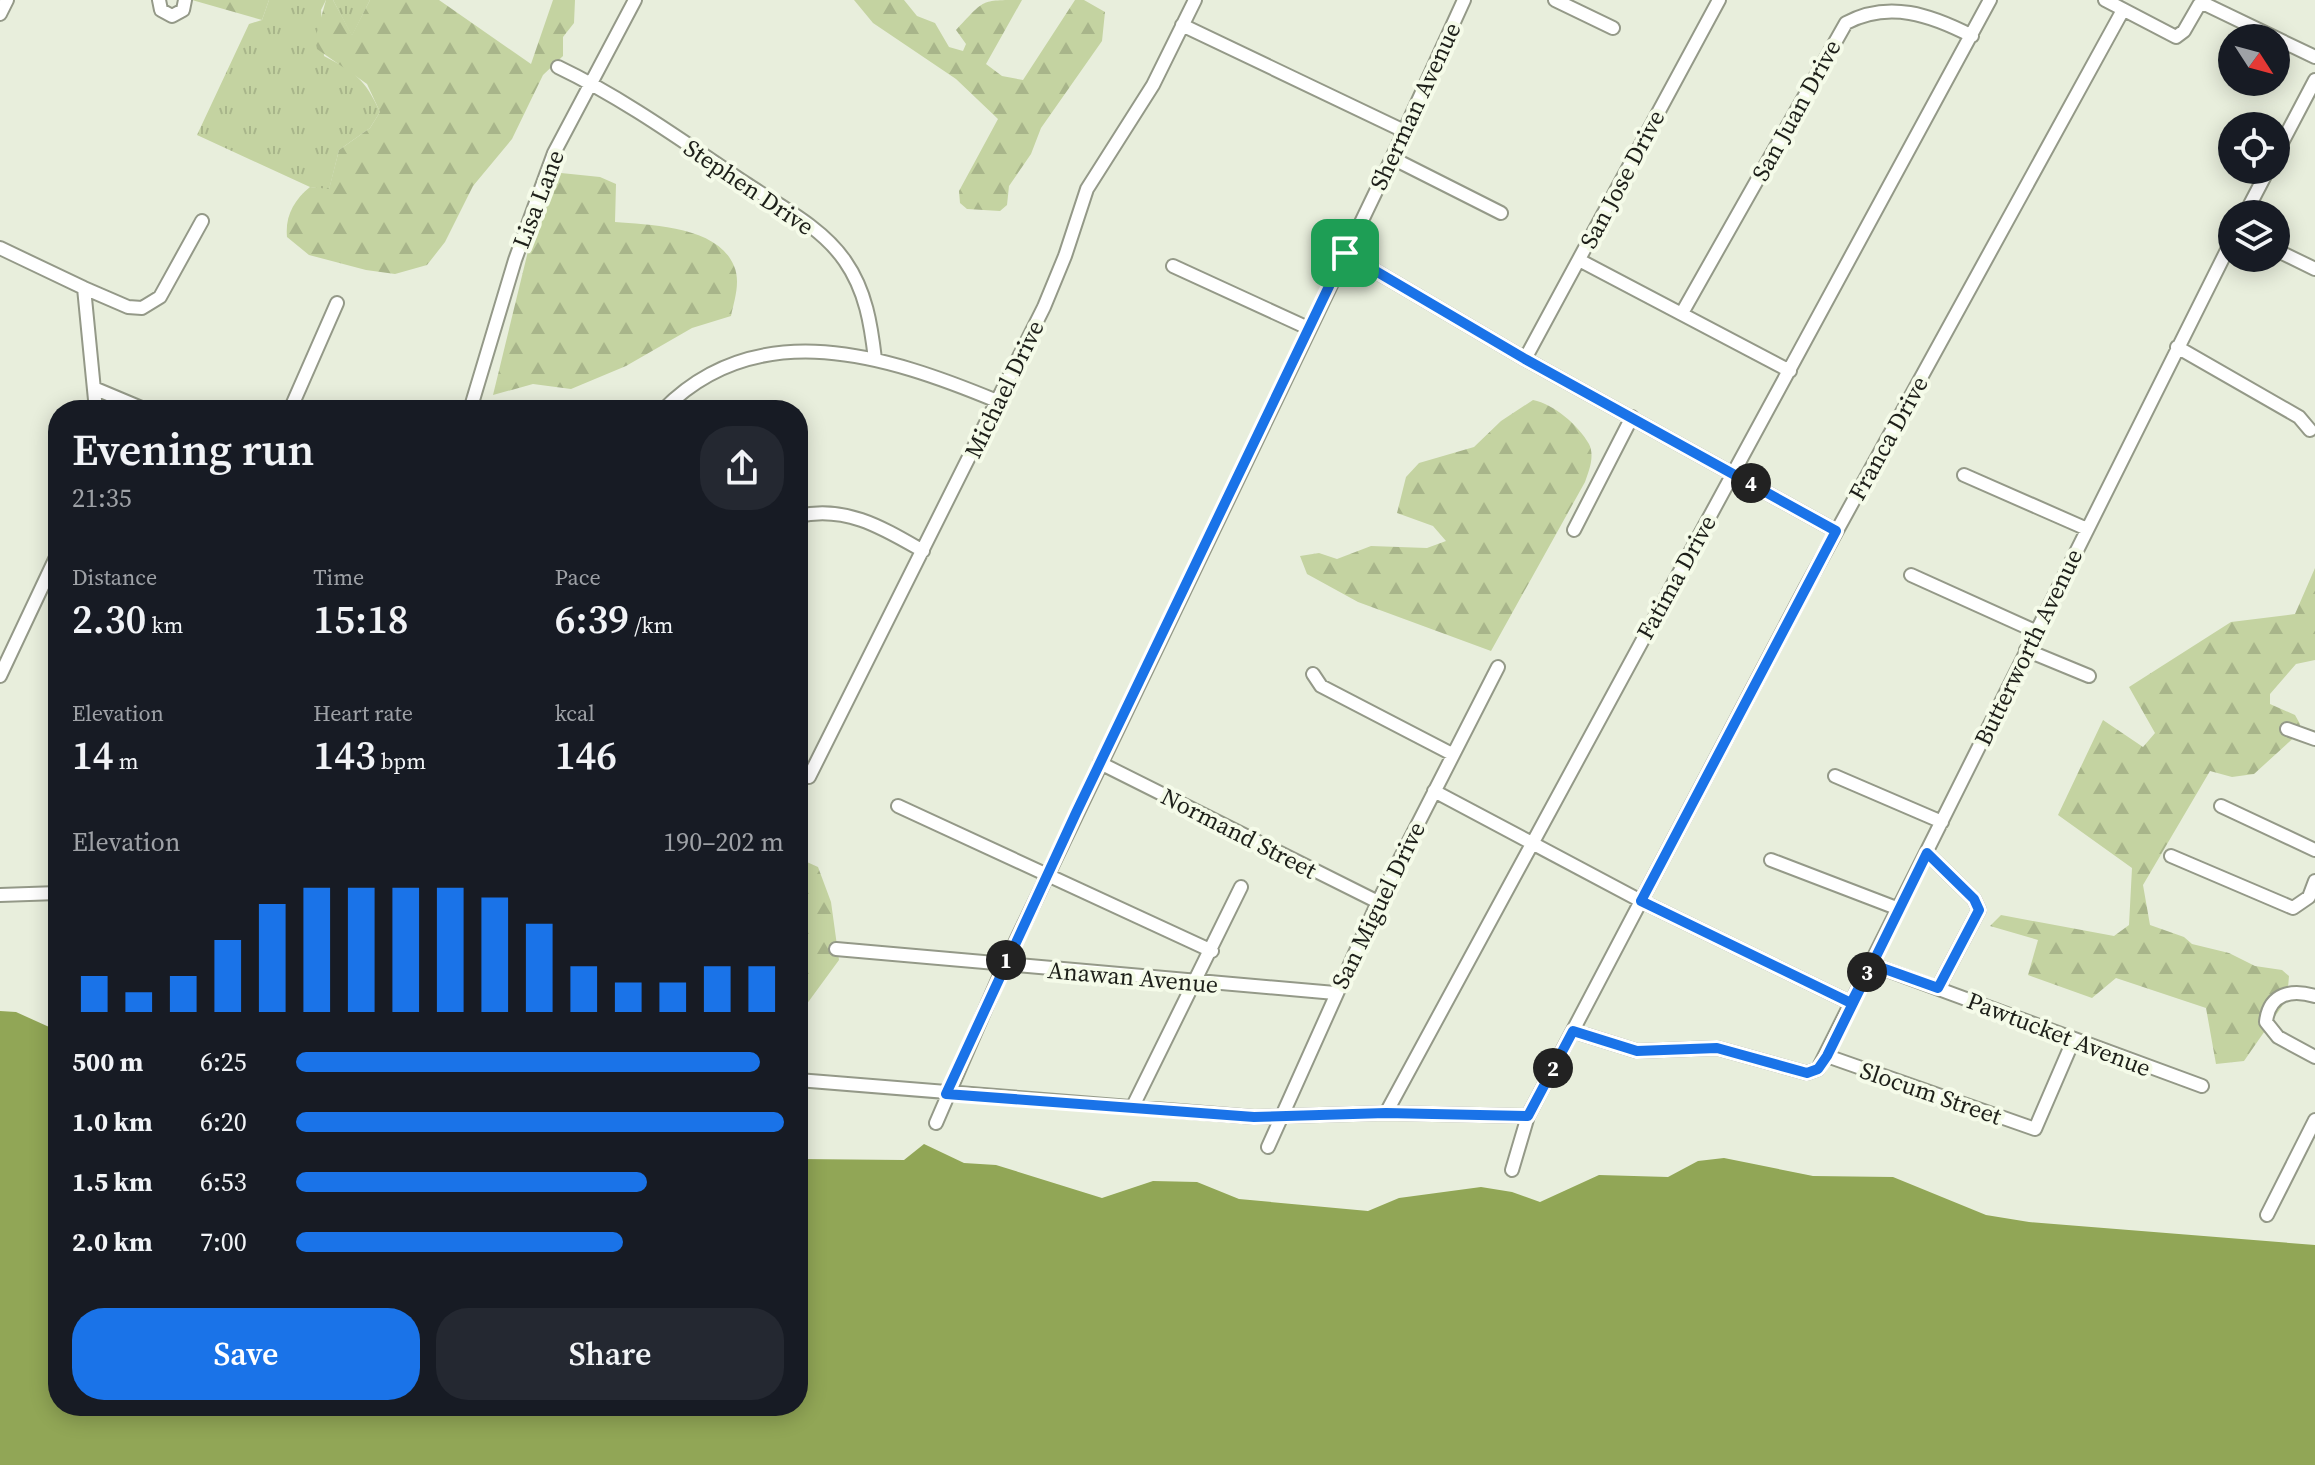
<!DOCTYPE html>
<html lang="en">
<head>
<meta charset="utf-8">
<style>
	:root { --surface:#171b24; --page:#242831; --text:#f1f3f6; --muted:#9ea1a6; --accent:#1a73e8 }
	body { margin:0; font-family:"Source Serif 4",serif; background:var(--page); color:var(--text); height:100vh; display:flex; flex-direction:column; font-size:30px; white-space:nowrap }
	* { box-sizing:border-box; margin:0 }
	p { font-size:26px; color:var(--muted) }
	.icon { flex:none; width:44px; height:44px; fill:none; stroke:currentColor; stroke-width:2; stroke-linecap:round; stroke-linejoin:round }
	.map { position:relative; flex:1; overflow:hidden }
	.drawer { position:absolute; left:48px; top:400px; width:760px; height:1016px; display:flex; flex-direction:column; background:var(--surface); border-radius:32px; box-shadow:0 4px 20px #0003 }
	.drawer>* { flex:none }
	.needle { width:52px; rotate:126deg }
	.buttons { position:absolute; left:2218px; top:24px; display:grid; gap:16px }
	.buttons a { display:grid; place-items:center; width:72px; height:72px; border-radius:50%; background:var(--surface); box-shadow:0 4px 20px #0003; font-size:40px }
	.pin { position:absolute; display:grid; place-items:center; width:68px; height:68px; color:#fff; margin:-34px; border-radius:16px; box-shadow:0 4px 12px #0006 }
	.km { position:absolute; width:40px; height:40px; margin:-20px; border-radius:50%; background:#222; color:#fff; font-size:22px; line-height:40px; text-align:center }
	.round { display:grid; place-items:center; flex:none; width:84px; height:84px; border-radius:32px; background:var(--page) }
	.head { display:flex; align-items:center; justify-content:space-between; height:136px; padding:0 24px }
	h1 { font-size:44px; font-weight:600; line-height:60px }
	.stats { display:grid; grid-template-columns:repeat(3,1fr); gap:12px; height:136px; padding:8px 24px }
	.stats div { display:grid; align-content:center }
	.stats b { font-size:40px; font-weight:600 }
	.stats small { font-size:22px; font-weight:400 }
	.stats p { font-size:22px }
	.chart { height:224px; padding:16px 24px }
	.chart p { display:flex; justify-content:space-between }
	.chart svg { width:100%; height:144px; margin-top:8px; stroke:var(--accent); stroke-width:6 }
	.primary-button { display:flex; gap:16px; margin-top:auto; padding:16px 24px }
	.primary-button a { flex:1; height:92px; border-radius:32px; background:var(--accent); color:#fff; font-size:32px; font-weight:600; line-height:92px; text-align:center }
	.primary-button a+a { background:var(--page); color:var(--text) }
	ul { padding:0 24px; list-style:none; font-size:26px }
	li { display:grid; grid-template-columns:128px 96px 1fr; align-items:center; height:60px }
	li i { height:20px; border-radius:10px; background:var(--accent) }
	.map>svg:first-child { display:block }
</style>
</head>
<body>
<div class="map">
<svg width="2315" height="1465" viewBox="0 0 2315 1465">
	<defs>
		<pattern id="grass-tufts" width="24" height="20" patternUnits="userSpaceOnUse" patternTransform="scale(2)"><rect width="24" height="20" fill="#c4d3a1"/><path d="M3 7l-1-3M5 7V3M7 7l1-3M15 17l-1-3M17 17v-4M19 17l1-3" fill="none" stroke="#a8b58a"/></pattern>
		<pattern id="forest-firs" width="22" height="20" patternUnits="userSpaceOnUse" patternTransform="scale(2)"><rect width="22" height="20" fill="#c4d3a1"/><path d="M5 1l3.5 6h-7zM16 11l3.5 6h-7z" fill="#a8b58a"/></pattern>
	</defs>
	<rect width="100%" height="100%" fill="#e8eedc"/>
	<!-- grass -->
	<path fill="url(#grass-tufts)" d="M269,0H326L321,10L324,56C355,72 365,79 380,112L370,128L339,150L329,190L310,187L197,135L249,24L262,20Z
		M333,0H370L352,36Z"/>
	<!-- forest -->
	<path fill="url(#forest-firs)" d="M192,0H269L262,20Z
		M326,0H333L352,35L370,0H439L531,64L553,0H575L574,23L563,37V56L543,75L512,139L473,186L445,242L427,265L395,274L366,270L309,255L287,237C285,216 294,200 310,187L329,189L339,150L370,128L380,112L367,84L317,49L315,39Z
		M854,0H904L917,16L935,23L949,47L963,51L966,44L956,30C985,0 978,0 1022,0L986,64L1002,76L1023,80L1075,0H1084L1105,12L1102,41L1041,128L1031,154L1009,186L1007,205L1000,211L967,209L960,203L959,191L998,119L956,79L873,23Z
		M561,173L600,177L616,184L615,222C651,225 718,226 734,266C741,282 734,301 731,316L692,328L626,366L571,389L533,384L493,395L539,206Z
		M1533,400C1554,404 1578,425 1589,444C1595,456 1589,471 1585,482L1491,651L1358,602L1307,574L1300,556L1319,553L1337,559L1371,546L1427,548L1446,541L1433,526L1397,513L1406,477L1419,463L1474,447L1501,421Z
		M2315,568V660L2296,664L2270,694V704L2295,715L2300,724L2299,733L2254,774L2232,777L2210,771L2143,885L2150,925L2184,937L2192,944L2229,953L2255,966L2282,970L2289,976L2287,999L2244,1061L2216,1064L2206,1008L2116,978L2092,998L2028,975L2038,940L1990,926L2001,915L2114,936L2129,925L2132,868L2058,815L2103,720L2143,747L2155,733L2129,687L2231,622L2295,614Z
		M798,858L818,867L831,902L839,960L798,1016Z"/>
	<!-- water -->
	<path fill="#91a656" d="M0,1011L16,1012L58,1031V1406H798V1159L904,1160L924,1144L964,1163L996,1165L1102,1198L1153,1181L1197,1182L1239,1199L1368,1211L1399,1198L1481,1187L1512,1192L1540,1202L1599,1175L1668,1177L1698,1161L1724,1158L1813,1176L1893,1177L1986,1215L2029,1222L2315,1245V1465H0Z"/>
	<g fill="none" stroke-linecap="round" stroke-linejoin="round">
		<!-- minor casing -->
		<g stroke="#949988" stroke-width="16">
			<path id="minor" d="M159,0L161,10L172,16L183,10L185,0
				M1555,0L1613,28
				M2105,0L2176,37L2184,31L2199,5H2207L2315,57
				M0,14L7,0
				M1182,25L1404,131
				M558,67C623,98 684,142 745,183C778,205 822,227 845,261C866,291 871,325 875,359
				M2276,154L2315,80
				M1392,158L1501,213
				M2245,214L2268,170
				M0,248L84,288L128,307L142,308L160,297L202,221
				M2276,250L2315,269
				M1345,253L1525,359L1836,531
				M1579,260L1790,371
				M1173,266L1308,328
				M84,288L96,410
				M1682,313L1846,23C1889,0 1931,15 1972,36
				M2177,347L2299,417L2310,430
				M1525,359L1719,0
				M96,389L146,410
				M290,410L337,303
				M470,410L515,260L554,153L635,0
				M663,410C758,313 888,356 997,401
				M1964,475L2087,529
				M798,516C846,505 883,528 923,551
				M1574,530L1632,417
				M1911,575L2035,631
				M2026,650L2089,676
				M1313,674L1321,686L1452,754
				M0,676L58,553
				M2287,729L2315,739
				M1100,763L1378,902
				M1835,776L1942,822
				M809,777L1044,307L1065,256L1087,189L1153,85L1195,0
				M1434,791L1641,901L1851,1003
				M898,806L1212,951
				M2221,806L2315,850
				M1927,853L1974,899L1979,910L1938,988
				M2171,856L2293,908L2309,897L2315,881
				M1771,860L1899,909
				M0,895L58,893
				M836,949L1335,993
				M1871,964L2202,1086
				M2315,996C2292,989 2269,993 2266,1022L2278,1037L2315,1057
				M1573,1031L1637,1051L1717,1048L1807,1073L1818,1069L2232,240
				M1827,1056L2035,1129L2073,1041
				M798,1080L1254,1117L1386,1113L1528,1116
				M1133,1106L1241,887
				M1386,1113L1990,0
				M936,1123L1004,966L1392,158L1464,0
				M1268,1147L1378,902L1498,667
				M1512,1170L1528,1116L1806,587L2123,10
				M2267,1215L2315,1120"/>
		</g>
		<!-- minor -->
		<use href="#minor" stroke="#fff" stroke-width="12"/>
	</g>
	<g fill="none" stroke-linecap="round" stroke-linejoin="round">
		<!-- route casing -->
		<g stroke="#fff" stroke-width="16">
			<path id="route" d="M1345,253L1076,813L946,1094L1254,1117L1386,1113L1528,1116L1573,1031L1637,1051L1717,1048L1807,1073L1818,1069L1827,1056L1927,853L1974,899L1979,910L1938,988L1871,964L1851,1003L1641,901L1836,531L1525,359L1345,253"/>
		</g>
		<!-- route -->
		<use href="#route" stroke="#1a73e8" stroke-width="10"/>
	</g>
	<g text-anchor="middle" dominant-baseline="central" stroke-width="8" stroke-linejoin="round" paint-order="stroke">
		<!-- street labels -->
		<g font-size="24" fill="#1d1f19" stroke="#f5fbe9">
			<text transform="translate(1415 106) rotate(-65)">Sherman Avenue</text>
			<text transform="translate(1796 110) rotate(-61)">San Juan Drive</text>
			<text transform="translate(1622 179) rotate(-62)">San Jose Drive</text>
			<text transform="translate(749 187) rotate(34)">Stephen Drive</text>
			<text transform="translate(538 199) rotate(-69)">Lisa Lane</text>
			<text transform="translate(1004 389) rotate(-64)">Michael Drive</text>
			<text transform="translate(1888 438) rotate(-61)">Franca Drive</text>
			<text transform="translate(1676 577) rotate(-61)">Fatima Drive</text>
			<text transform="translate(2028 647) rotate(-64)">Butterworth Avenue</text>
			<text transform="translate(1239 833) rotate(27)">Normand Street</text>
			<text transform="translate(1378 905) rotate(-64)">San Miguel Drive</text>
			<text transform="translate(1133 977) rotate(5)">Anawan Avenue</text>
			<text transform="translate(2059 1034) rotate(21)">Pawtucket Avenue</text>
			<text transform="translate(1931 1093) rotate(19)">Slocum Street</text>
		</g>
	</g>
</svg>
<div class="buttons">
<a><svg class="needle" viewBox="-14 -14 28 28"><path d="M0-13l5 13h-10z" fill="#e53935"/><path d="M0 13l5-13h-10z" fill="#9ea1a6"/></svg></a>
<a><svg class="icon" aria-label="locate" viewBox="0 0 24 24"><circle cx="12" cy="12" r="6"/><path d="M12 2v4M12 18v4M2 12h4M18 12h4"/></svg></a>
<a><svg class="icon" aria-label="layers" viewBox="0 0 24 24"><path d="M12 4l9 5-9 5-9-5zM3 14l9 5 9-5"/></svg></a>
</div>
<div class="pin" style="left:1345px;top:253px;background:#1e9e55"><svg class="icon" aria-label="arrive" viewBox="0 0 24 24"><path d="M6 21V4h12l-3 4 3 4H6"/></svg></div>
<b class="km" style="left:1006px;top:960px">1</b>
<b class="km" style="left:1553px;top:1068px">2</b>
<b class="km" style="left:1867px;top:972px">3</b>
<b class="km" style="left:1751px;top:483px">4</b>
<section class="drawer">
<div class="head"><div><h1>Evening run</h1><p>21:35</p></div><a class="round"><svg class="icon" aria-label="share" viewBox="0 0 24 24"><path d="M12 15V3M7 8l5-5 5 5M5 13v7h14v-7"/></svg></a></div>
<div class="stats">
<div><p>Distance</p><b>2.30<small> km</small></b></div>
<div><p>Time</p><b>15:18</b></div>
<div><p>Pace</p><b>6:39<small> /km</small></b></div>
</div>
<div class="stats">
<div><p>Elevation</p><b>14<small> m</small></b></div>
<div><p>Heart rate</p><b>143<small> bpm</small></b></div>
<div><p>kcal</p><b>146</b></div>
</div>
<div class="chart"><p><span>Elevation</span>190–202 m</p>
<svg viewBox="0 0 160 44" preserveAspectRatio="none"><path d="M5 44V33M15 44V38M25 44V33M35 44V22M45 44V11M55 44V6M65 44V6M75 44V6M85 44V6M95 44V9M105 44V17M115 44V30M125 44V35M135 44V35M145 44V30M155 44V30"/></svg>
</div>
<ul>
<li><b>500 m</b>6:25<i style="width:95%"></i></li>
<li><b>1.0 km</b>6:20<i style="width:100%"></i></li>
<li><b>1.5 km</b>6:53<i style="width:72%"></i></li>
<li><b>2.0 km</b>7:00<i style="width:67%"></i></li>
</ul>
<div class="primary-button"><a>Save</a><a>Share</a></div>
</section>
</div>
</body>
</html>
